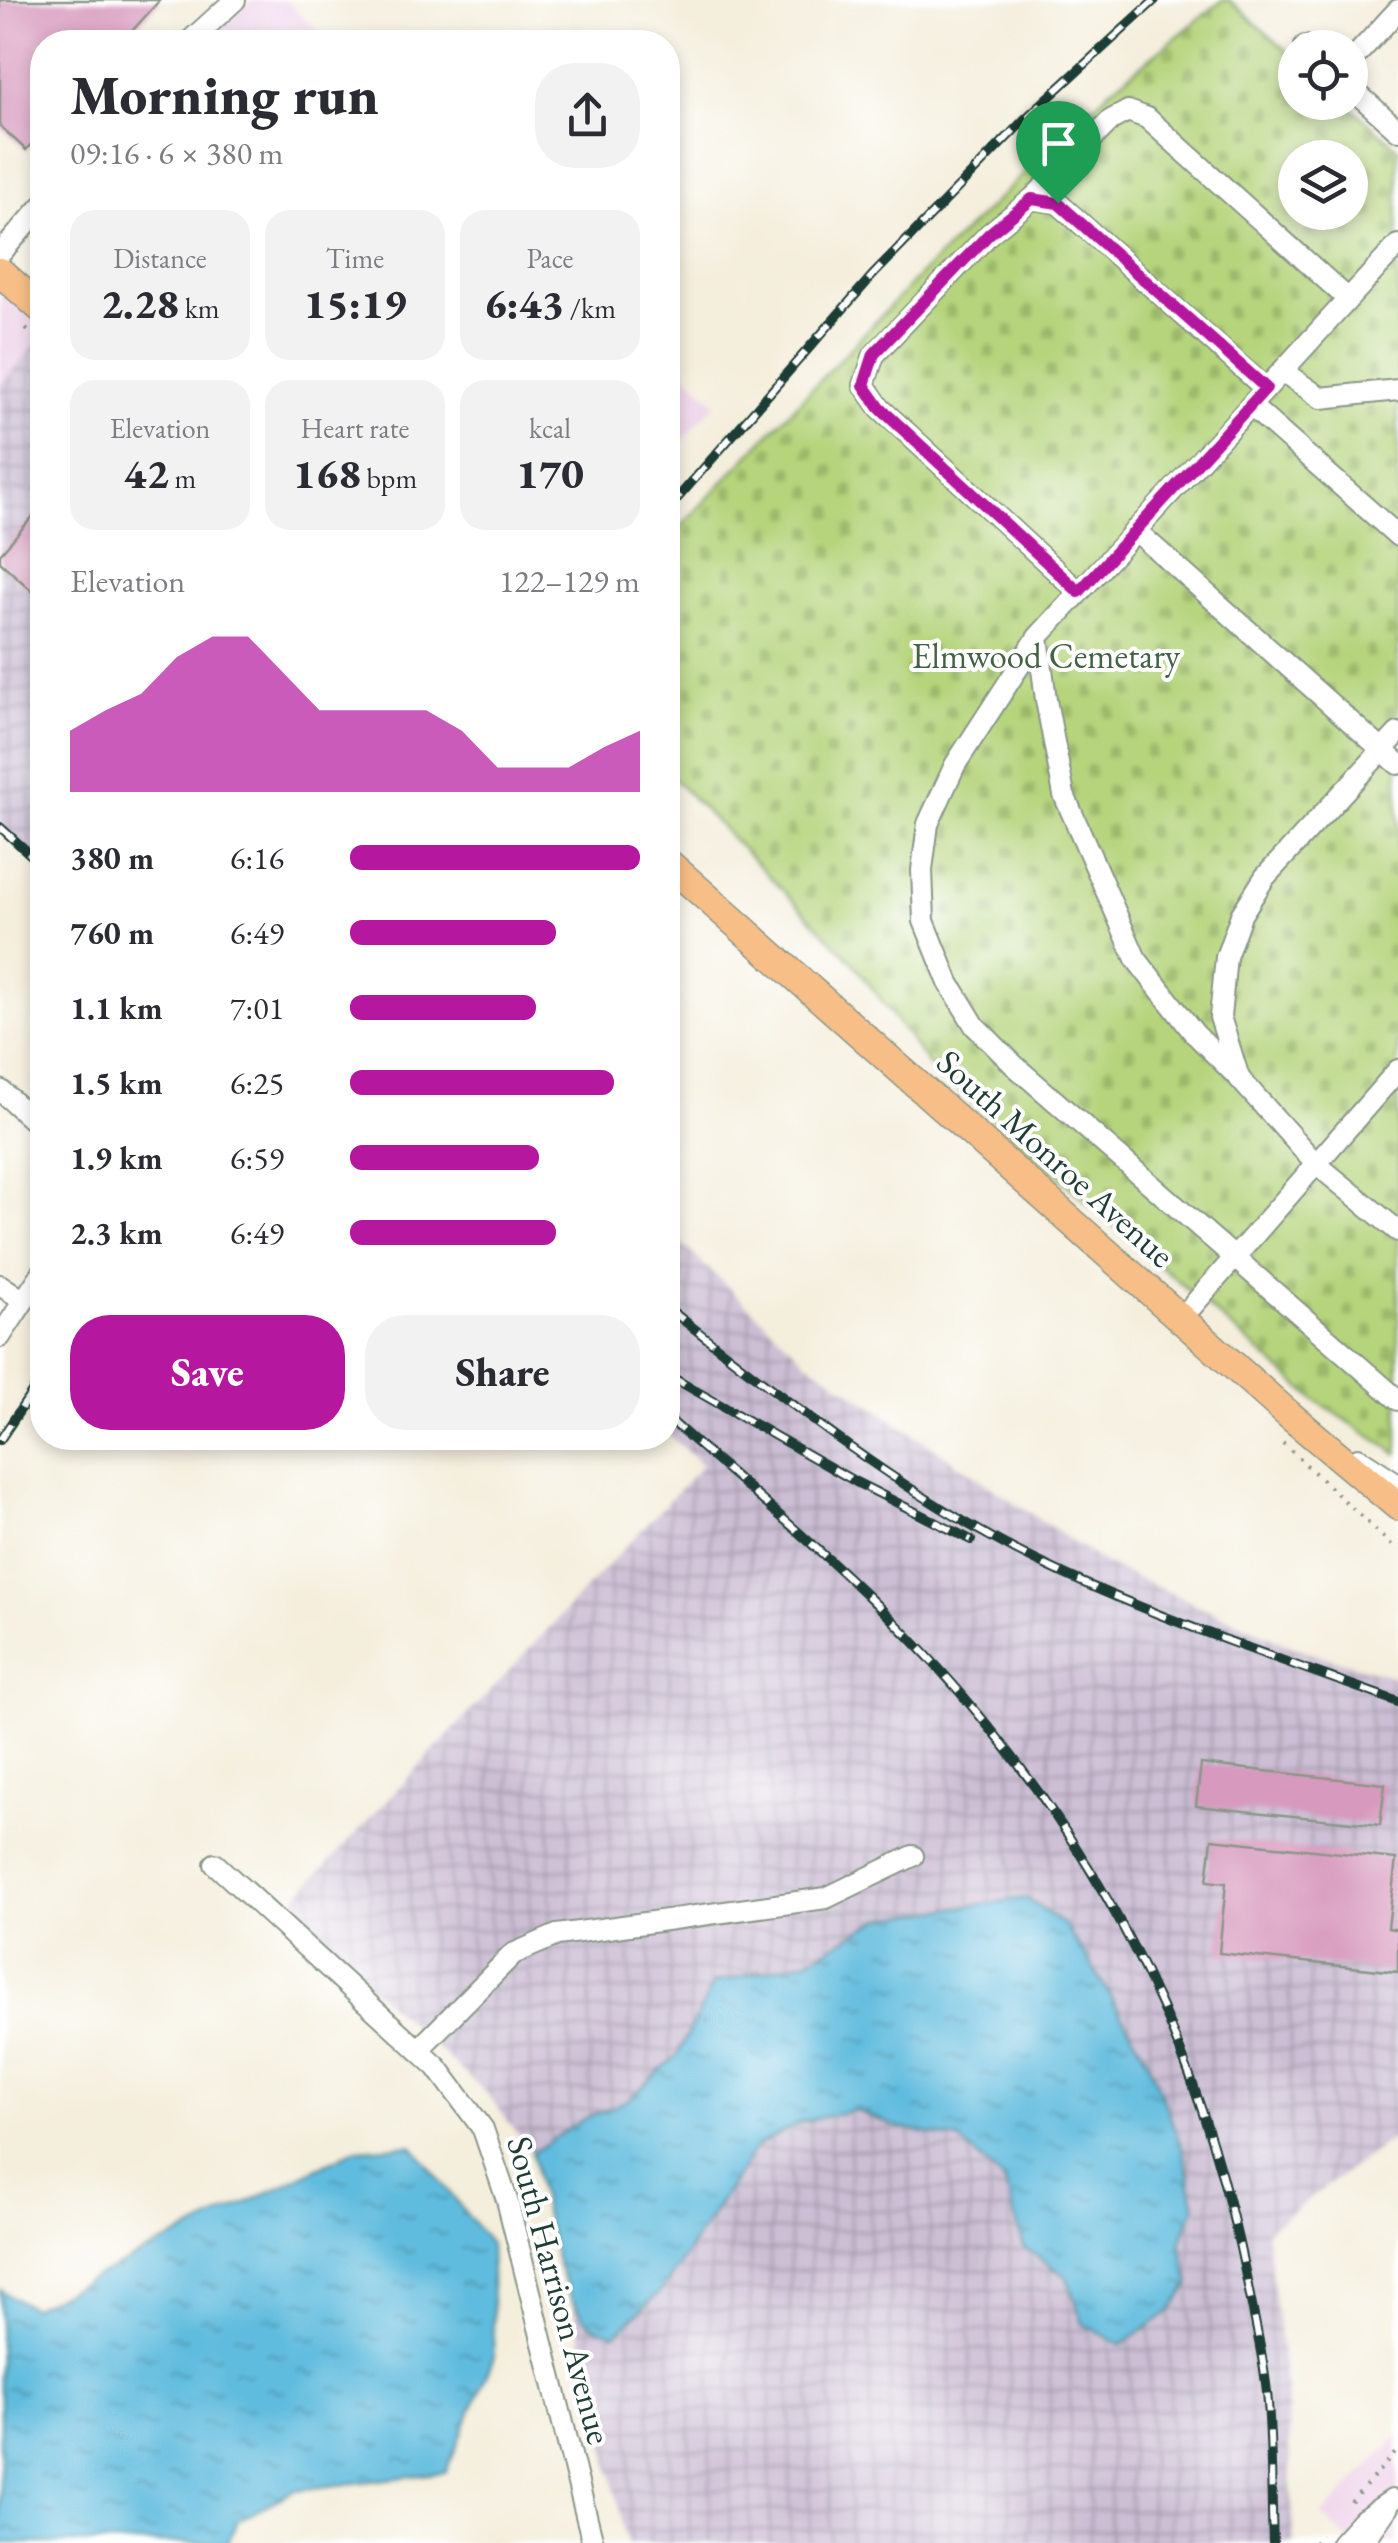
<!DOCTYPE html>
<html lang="en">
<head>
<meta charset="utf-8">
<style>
	:root { --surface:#fff; --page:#f2f2f3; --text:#2b2b33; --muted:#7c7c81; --accent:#b5179e }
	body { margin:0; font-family:"EB Garamond",serif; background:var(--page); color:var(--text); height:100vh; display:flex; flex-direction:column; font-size:38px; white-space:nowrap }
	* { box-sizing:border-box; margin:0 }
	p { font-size:32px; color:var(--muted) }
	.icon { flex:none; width:55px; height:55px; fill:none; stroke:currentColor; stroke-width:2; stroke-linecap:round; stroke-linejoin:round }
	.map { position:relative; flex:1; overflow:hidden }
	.drawer { position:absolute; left:30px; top:30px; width:650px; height:1420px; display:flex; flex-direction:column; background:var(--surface); border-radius:40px; box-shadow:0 5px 15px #0003 }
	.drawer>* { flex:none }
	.fabs { position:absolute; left:1278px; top:30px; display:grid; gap:20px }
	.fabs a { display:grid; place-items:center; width:90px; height:90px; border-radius:50%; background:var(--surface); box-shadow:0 5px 15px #0003; font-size:50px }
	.pin { position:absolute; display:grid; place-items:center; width:85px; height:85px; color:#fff; margin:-102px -42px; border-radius:50% 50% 50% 0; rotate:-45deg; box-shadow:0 0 10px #0007 }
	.pin .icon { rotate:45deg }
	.round { display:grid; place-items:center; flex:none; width:105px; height:105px; border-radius:40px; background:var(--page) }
	.headline { display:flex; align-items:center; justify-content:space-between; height:170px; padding:0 40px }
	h1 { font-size:55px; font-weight:800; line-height:75px }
	.figures { display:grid; grid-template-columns:repeat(3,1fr); gap:15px; height:170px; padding:10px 40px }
	.figures div { display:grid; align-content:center; border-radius:25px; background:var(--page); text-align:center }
	.figures b { font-size:42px; font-weight:800 }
	.figures small { font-size:28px; font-weight:400 }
	.figures p { font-size:28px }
	.chart { height:280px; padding:20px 40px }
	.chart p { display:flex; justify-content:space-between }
	.chart svg { width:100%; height:180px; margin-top:10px; fill:var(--accent); opacity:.7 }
	.cta { display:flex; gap:20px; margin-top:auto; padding:20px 40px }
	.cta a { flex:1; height:115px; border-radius:40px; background:var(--accent); color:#fff; font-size:40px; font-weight:800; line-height:115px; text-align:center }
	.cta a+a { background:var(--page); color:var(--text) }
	ul { padding:0 40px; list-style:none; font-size:32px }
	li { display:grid; grid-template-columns:160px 120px 1fr; align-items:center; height:75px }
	li i { height:25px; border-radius:12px; background:var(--accent) }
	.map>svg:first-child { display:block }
</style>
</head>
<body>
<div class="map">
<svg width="1398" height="2543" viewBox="0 0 1398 2543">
	<defs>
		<pattern id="industrial-grid" width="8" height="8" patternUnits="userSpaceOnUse" patternTransform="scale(2.5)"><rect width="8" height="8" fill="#ccbed4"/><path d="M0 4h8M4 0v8" fill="none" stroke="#a59cad"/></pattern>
		<pattern id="cemetery-stones" width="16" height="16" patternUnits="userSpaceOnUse" patternTransform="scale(2.5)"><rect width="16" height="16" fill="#b5d47b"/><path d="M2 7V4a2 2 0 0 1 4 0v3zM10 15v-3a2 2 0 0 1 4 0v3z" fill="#9bb76b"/></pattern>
		<pattern id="water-ripples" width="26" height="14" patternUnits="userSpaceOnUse" patternTransform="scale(2.5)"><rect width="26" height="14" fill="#60bcde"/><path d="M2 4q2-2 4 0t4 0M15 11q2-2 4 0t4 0" fill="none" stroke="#4f9ab5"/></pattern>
	</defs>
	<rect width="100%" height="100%" fill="#fff"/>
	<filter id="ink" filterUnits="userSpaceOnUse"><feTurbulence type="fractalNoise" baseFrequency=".01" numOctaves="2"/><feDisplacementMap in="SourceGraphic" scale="20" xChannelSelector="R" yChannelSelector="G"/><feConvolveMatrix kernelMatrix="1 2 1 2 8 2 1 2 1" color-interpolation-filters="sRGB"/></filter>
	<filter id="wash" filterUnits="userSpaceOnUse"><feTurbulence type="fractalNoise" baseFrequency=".0048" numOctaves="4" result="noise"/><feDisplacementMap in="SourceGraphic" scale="40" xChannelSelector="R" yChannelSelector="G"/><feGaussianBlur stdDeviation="2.25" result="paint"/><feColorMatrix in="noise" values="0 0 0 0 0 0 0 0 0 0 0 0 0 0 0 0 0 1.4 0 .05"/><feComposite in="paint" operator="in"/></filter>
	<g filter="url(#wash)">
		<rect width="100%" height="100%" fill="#f4eedc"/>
		<!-- built -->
		<path fill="#edd0e8" d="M253,0H285L330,42H204Z
			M0,289L42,327V337L0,386Z
			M668,358L716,403L668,456Z
			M1398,2436V2543H1352L1322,2516Z"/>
		<!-- industrial -->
		<path fill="url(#industrial-grid)" d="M42,337V865L0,828V386Z
			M668,1231L808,1362L1105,1564L1293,1647L1398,1678V2134L1266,2231L1286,2389L1294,2543H627L573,2306L548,2234L532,2153L486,2093L285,1909L702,1465L668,1434Z"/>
		<!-- cemetery -->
		<path fill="url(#cemetery-stones)" stroke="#6a8858" stroke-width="2.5" fill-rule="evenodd" d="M1223,0H1229L1295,58V102L1346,103L1398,148V1454L1314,1399L928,1064L853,962L668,773V540L921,274L1111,89ZM1295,158H1350V212H1295Z"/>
		<!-- water -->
		<path fill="url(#water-ripples)" stroke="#407c89" stroke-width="2.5" d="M1026,1898L1065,1926L1090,1962L1147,2058L1183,2150L1195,2207L1180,2242L1190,2284L1172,2310L1122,2345L1083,2324L1067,2277L1024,2247L1004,2181L959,2140L899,2128L855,2110L801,2122L756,2147L663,2289L616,2334C609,2331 600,2330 594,2326C558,2306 540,2193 532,2153L580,2121L628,2100L677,2055L714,1983L808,1960L882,1918Z
			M412,2145L490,2244L494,2357L446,2472L296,2490L237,2520L228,2543H0V2290L32,2308L357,2149Z"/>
		<g id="blocks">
			<!-- building -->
			<path fill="#d799bd" d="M0,0H160L122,42H42V131L26,150L0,126Z
				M42,506V600L0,562V554Z
				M1201,1764L1385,1784L1380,1825L1196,1806Z
				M1212,1839L1396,1859L1388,1928L1398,1930V1972L1219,1953L1226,1883L1207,1881Z"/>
		</g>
	</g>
	<g filter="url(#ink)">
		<use href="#blocks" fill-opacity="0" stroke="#8a9688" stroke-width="2.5"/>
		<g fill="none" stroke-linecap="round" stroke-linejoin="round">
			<!-- minor casing -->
			<g stroke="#8a9688" stroke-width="24">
				<path id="minor" d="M189,42L235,0
					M1305,46L1306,48
					M1350,62L1398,10
					M1350,87L1398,130
					M1032,199L1111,120L1128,111L1147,118L1348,299
					M1398,245L1038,637L955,765L928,824L922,870L924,921L949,983L975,1026L1015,1066L1398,1400
					M0,254L42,206
					M1282,371L1321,398L1398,390
					M1251,406L1398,536
					M1135,530L1398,764
					M1079,592L880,408L864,385L874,355L989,234L1032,199L1058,203L1266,389
					M1038,637L1046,700L1064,795L1136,959L1194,1033L1236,1075
					M1398,733L1265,877L1241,915L1226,957L1220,1017L1239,1078L1315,1163L1398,1231
					M0,1090L42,1128
					M0,1285L24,1301
					M1181,1319L1398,1070
					M0,1337L42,1273
					M1358,1458L1398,1484
					M215,1864L437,2067L483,2129L507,2200L593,2543
					M418,2050L513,1954L557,1935L826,1898L913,1856
					M1341,2543L1361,2521L1392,2500
					M1363,2543L1388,2507"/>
			</g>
			<!-- major casing -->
			<g stroke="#8a9688" stroke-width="31">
				<path id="major" d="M0,272L42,309
					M668,863L1288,1414L1398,1506"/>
			</g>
			<!-- path -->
			<path stroke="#8a9688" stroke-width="4" stroke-dasharray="2.5 8" stroke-linecap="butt" d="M26,329L42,343
				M1283,1443L1398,1551
				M1351,2502L1398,2450
				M1314,2543L1321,2535"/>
			<!-- minor -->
			<use href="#minor" stroke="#fff" stroke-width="20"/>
			<!-- major -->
			<use href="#major" stroke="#f7be87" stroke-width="28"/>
			<!-- rail casing -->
			<g stroke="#1f3d34" stroke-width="10">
				<path id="rail" d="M668,509L872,276L1025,119L1155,0
					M0,827L42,865
					M668,1308C779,1395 890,1485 1017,1551C1138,1613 1270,1655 1398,1702
					M668,1375L856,1482L971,1540
					M668,1418C769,1507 876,1594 964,1697C1114,1873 1202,2055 1247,2281C1254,2317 1263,2355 1267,2392C1272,2442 1271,2493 1273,2543
					M0,1440L42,1377"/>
			</g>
			<!-- rail -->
			<use href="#rail" stroke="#fff" stroke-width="6" stroke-dasharray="19" stroke-linecap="butt"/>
		</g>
	</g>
	<g fill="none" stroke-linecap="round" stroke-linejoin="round" filter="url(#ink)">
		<!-- route casing -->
		<g stroke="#fff" stroke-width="20">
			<path id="route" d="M1032,199L1058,203L1266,388L1079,592L880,408L864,385L874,354L989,234Z"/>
		</g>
		<!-- route -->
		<use href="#route" stroke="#b5179e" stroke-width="12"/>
	</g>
	<g text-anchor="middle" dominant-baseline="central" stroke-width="8" stroke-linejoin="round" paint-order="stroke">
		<!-- park labels -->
		<g font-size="35" fill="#446346" stroke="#fff">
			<text x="1046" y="655">Elmwood Cemetary</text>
		</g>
		<!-- street labels -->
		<g font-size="35" fill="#1f3d34" stroke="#fff">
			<text transform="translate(1056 1158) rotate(42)">South Monroe Avenue</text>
			<text transform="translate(560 2290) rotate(75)">South Harrison Avenue</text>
		</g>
	</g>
</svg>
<div class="fabs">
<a><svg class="icon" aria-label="locate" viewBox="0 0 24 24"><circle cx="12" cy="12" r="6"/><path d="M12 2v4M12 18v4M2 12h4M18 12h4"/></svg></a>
<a><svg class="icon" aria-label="layers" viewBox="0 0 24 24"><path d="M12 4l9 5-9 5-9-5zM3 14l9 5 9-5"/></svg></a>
</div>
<div class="pin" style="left:1058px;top:203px;background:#1e9e55"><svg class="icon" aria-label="arrive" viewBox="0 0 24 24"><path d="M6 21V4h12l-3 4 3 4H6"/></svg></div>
<section class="drawer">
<div class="headline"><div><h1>Morning run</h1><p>09:16 · 6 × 380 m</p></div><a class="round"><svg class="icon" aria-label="share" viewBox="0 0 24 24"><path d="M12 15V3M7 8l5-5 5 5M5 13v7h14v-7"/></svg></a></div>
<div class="figures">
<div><p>Distance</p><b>2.28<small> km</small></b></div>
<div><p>Time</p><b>15:19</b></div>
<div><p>Pace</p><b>6:43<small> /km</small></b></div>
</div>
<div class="figures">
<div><p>Elevation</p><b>42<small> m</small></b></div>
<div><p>Heart rate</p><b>168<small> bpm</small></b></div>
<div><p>kcal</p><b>170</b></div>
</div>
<div class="chart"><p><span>Elevation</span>122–129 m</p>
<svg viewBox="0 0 160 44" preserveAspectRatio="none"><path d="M0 44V29L10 24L20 20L30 11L40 6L50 6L60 15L70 24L80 24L90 24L100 24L110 29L120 38L130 38L140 38L150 33L160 29V44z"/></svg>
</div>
<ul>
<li><b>380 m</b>6:16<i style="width:100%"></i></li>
<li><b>760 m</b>6:49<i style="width:71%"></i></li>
<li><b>1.1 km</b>7:01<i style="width:64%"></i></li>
<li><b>1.5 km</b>6:25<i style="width:91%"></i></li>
<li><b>1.9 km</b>6:59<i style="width:65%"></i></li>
<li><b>2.3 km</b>6:49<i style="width:71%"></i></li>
</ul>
<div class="cta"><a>Save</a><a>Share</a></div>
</section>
</div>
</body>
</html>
